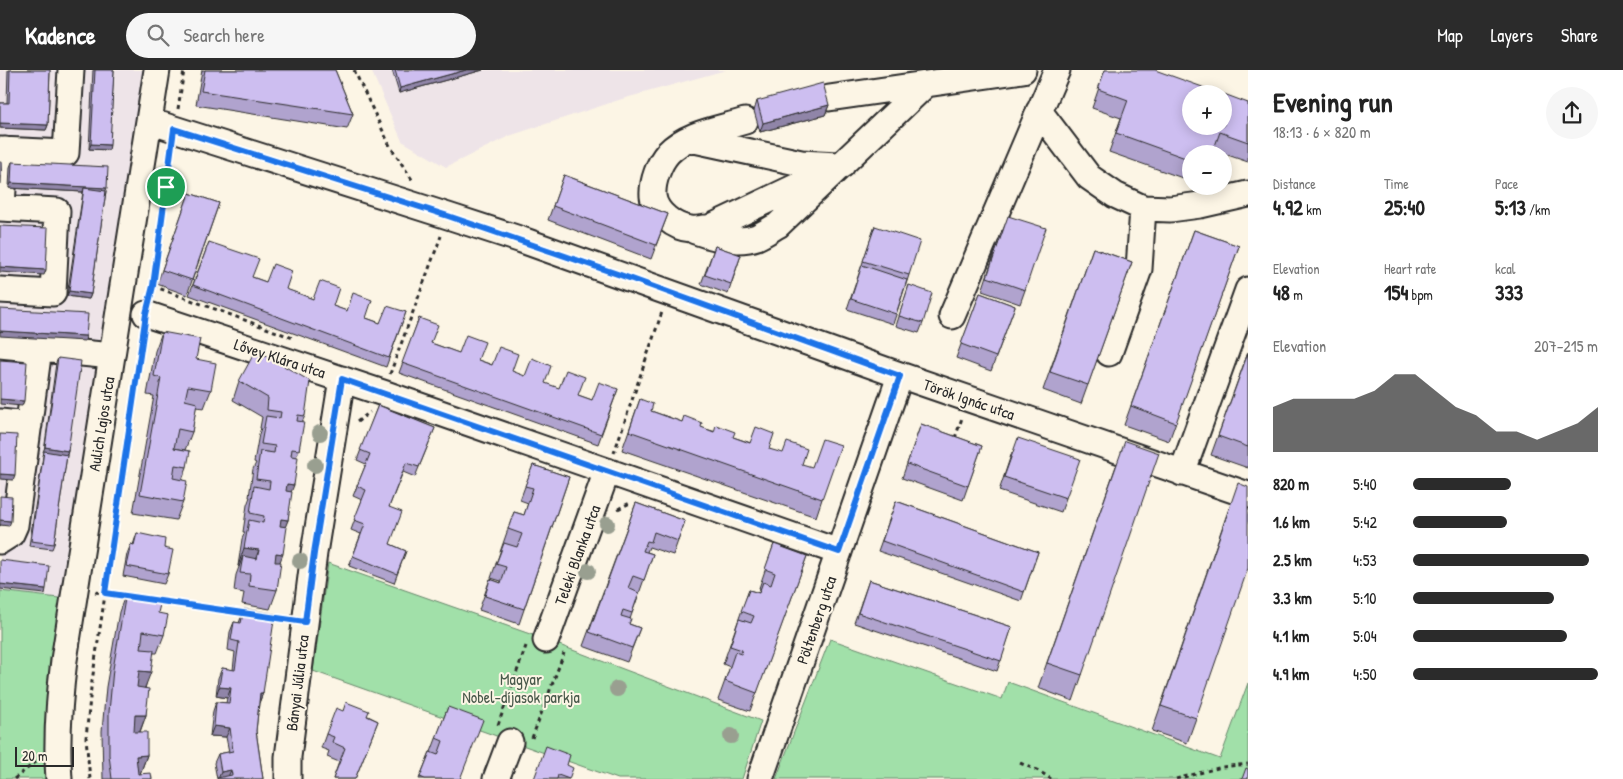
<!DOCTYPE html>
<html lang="en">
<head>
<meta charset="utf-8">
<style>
	:root { --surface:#fff; --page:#f6f6f6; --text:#222; --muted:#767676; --accent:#2b2b2b }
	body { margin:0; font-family:"Patrick Hand",sans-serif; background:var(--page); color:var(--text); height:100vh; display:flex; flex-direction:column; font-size:19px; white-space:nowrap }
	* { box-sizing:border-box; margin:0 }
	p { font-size:16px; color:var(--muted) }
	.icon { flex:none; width:28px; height:28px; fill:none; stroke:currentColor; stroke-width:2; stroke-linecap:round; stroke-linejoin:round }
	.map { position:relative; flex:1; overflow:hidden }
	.side { display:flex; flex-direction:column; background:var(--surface); width:375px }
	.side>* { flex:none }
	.fabs { position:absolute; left:1182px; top:15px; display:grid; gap:10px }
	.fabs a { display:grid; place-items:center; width:50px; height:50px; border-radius:50%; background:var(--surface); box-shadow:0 2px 12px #0003; font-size:25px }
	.scale { position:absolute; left:15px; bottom:12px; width:59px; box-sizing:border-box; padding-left:5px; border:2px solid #2b2b2b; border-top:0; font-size:14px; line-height:18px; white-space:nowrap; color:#2b2b2b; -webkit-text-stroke:4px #fcf5e5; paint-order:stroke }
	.pin { position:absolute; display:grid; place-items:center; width:42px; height:42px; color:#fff; margin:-21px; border:2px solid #fff; border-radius:50%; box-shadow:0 1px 5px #0007 }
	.round { display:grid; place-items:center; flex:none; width:52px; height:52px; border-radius:26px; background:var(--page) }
	.head { display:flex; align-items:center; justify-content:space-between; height:85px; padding:0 25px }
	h1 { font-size:28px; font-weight:700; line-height:38px }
	.stats { display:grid; grid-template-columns:repeat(3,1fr); gap:8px; height:85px; padding:5px 25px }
	.stats div { display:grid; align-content:center }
	.stats b { font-size:21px; font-weight:700 }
	.stats small { font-size:14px; font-weight:400 }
	.stats p { font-size:14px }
	.chart { height:140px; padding:10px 25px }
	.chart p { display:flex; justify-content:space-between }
	.chart svg { width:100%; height:90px; margin-top:5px; fill:var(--accent); opacity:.7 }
	ul { padding:0 25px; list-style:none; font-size:16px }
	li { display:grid; grid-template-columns:80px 60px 1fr; align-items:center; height:38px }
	li i { height:12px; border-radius:6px; background:var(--accent) }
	header { display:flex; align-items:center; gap:30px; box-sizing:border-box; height:70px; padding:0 25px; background:var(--accent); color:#fff }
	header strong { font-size:24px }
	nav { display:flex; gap:28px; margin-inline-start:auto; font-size:18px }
	.search { width:350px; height:45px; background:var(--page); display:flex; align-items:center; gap:12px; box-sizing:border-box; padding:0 18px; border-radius:28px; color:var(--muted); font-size:19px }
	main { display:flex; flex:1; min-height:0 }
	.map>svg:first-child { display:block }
</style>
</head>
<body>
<header>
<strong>Kadence</strong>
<div class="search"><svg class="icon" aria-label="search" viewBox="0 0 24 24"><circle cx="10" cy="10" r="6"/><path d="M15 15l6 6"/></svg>Search here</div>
<nav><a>Map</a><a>Layers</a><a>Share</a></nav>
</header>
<main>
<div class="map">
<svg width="1248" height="709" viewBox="0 0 1248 709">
	<rect width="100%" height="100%" fill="#fcf5e5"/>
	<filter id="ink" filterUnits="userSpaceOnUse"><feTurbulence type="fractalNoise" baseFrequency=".02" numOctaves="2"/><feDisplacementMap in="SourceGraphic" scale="10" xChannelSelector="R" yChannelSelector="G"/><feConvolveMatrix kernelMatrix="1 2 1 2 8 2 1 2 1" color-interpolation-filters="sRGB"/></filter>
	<g filter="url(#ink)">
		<!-- built -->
		<path fill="#eee4e8" d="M0,0H150L67,529L0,521Z
			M371,0H726L622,29L509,66L446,97L402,71Z"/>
		<!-- green -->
		<path fill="#a1e0a9" stroke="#66866a" d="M328,493L530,564L761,651L742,709H618L313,601Z
			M0,521L67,529L58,709H0Z
			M830,569L1002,629L1008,612L1220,689L1248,613V709H776Z"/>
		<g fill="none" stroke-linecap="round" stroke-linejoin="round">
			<!-- minor casing -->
			<g stroke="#2b2b2b" stroke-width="29">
				<path id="minor" d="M829,28L1023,0
					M1039,41L1089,107L1115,125L1143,138L1170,139L1200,135L1248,124
					M149,51L448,146L522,170L888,301L1248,425
					M745,51C720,59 687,63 668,83C659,93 652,112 653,126C655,143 675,158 691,159C697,160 704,158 711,157L842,95
					M690,69L801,93L837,95
					M0,80L66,83L71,0
					M0,138L57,141L53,223L0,220
					M2,138L5,80
					M695,161C714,168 737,174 757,167C764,164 771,159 778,155L926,14
					M146,244L383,323L839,482
					M952,246L1057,0
					M0,275L112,286
					M1109,283L1139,199L1143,138
					M0,352L29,355
					M1182,403L1248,220
					M0,471L11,464L15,455L39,279
					M546,570L607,401
					M59,709C56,669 59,630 64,590L157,0
					M288,709V687L314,483L342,309
					M496,709L510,672
					M760,709L900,306"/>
			</g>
			<!-- path -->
			<path stroke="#2b2b2b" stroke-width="3" stroke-dasharray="4 4" stroke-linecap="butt" d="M354,0L390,76L413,111
				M178,39L184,0
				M153,216L293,268
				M151,224L171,79
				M390,304L441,166
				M357,352L370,342
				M955,368L962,348
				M614,383L662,242
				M618,439L630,433
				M95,522L129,527
				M157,531L245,543
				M271,547L285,549
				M498,655L526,576
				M532,668L564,583
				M1020,693L1039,701L1051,709
				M14,709L37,691
				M90,709L86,668L91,618L144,265
				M1176,709L1222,697L1248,694"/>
			<!-- minor -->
			<use href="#minor" stroke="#fcf5e5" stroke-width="25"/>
		</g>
		<!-- trees -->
		<g fill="#999f90">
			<circle cx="320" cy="363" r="8"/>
			<circle cx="315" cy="395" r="8"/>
			<circle cx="607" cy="454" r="8"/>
			<circle cx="300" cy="491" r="8"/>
			<circle cx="588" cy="501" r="8"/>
			<circle cx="617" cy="619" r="8"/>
			<circle cx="731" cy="666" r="8"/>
		</g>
		<!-- wall -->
		<path fill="#b0a3ce" stroke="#2b2b2b" d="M8,0H50L48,55L46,60L0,58V33H7Z
			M93,0H114L109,80L89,79Z
			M202,0H335L353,44L347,59L196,35Z
			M392,0H483L399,23Z
			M1105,0L1248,33V92L1213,80L1191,84V111L1109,82L1121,48L1092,38Z
			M757,31L829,35L825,45L760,62L754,41Z
			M12,92L106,121L91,224L89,229L67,226L83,122L9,118L10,97Z
			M564,105L668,144L651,189L548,150Z
			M189,123L219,133L187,225L157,214Z
			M875,156L909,205L893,254L847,239Z
			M1002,160L1025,220L1020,234L982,221Z
			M1194,160L1239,176L1169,371L1124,355Z
			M209,172L252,207L380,253L406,242L386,297L189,225Z
			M715,176L741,185L728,224L701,214Z
			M1093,178L1132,192L1081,334L1043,320Z
			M909,215L923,253L919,263L896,256Z
			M980,223L1015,236L991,301L956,288Z
			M419,248L431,273L478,290L592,330L618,319L598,374L399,303Z
			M162,262L196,289L211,320L204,338L196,337L192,362L185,380L174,378L187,397L182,410L183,432L176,450L133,443L154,326L147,325L155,281Z
			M1248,282V398L1211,385Z
			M58,288L68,381L67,385L54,474L52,479L29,476L43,386L44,382L56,293Z
			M239,311L305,346L302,352L299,380L296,387L291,422L288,450L285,456L279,492L277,520L270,539L242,534L244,523L234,521L236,505L239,497L238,496L242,469L245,462H243L247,435L250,427H249L253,399L256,393L254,392L259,364L261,358H260L262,347L233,330Z
			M640,329L651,341L682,352L733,367L769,379L802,394L822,429L816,447L622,380Z
			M378,335L435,358L415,407L403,402L389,437L390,474L406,481L394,513L349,496L361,464L351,460L362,430L353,426L366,394L357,390Z
			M921,354L982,376L963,430L902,408Z
			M1012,382L1066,428L1061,442L999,421Z
			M533,395L569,407L519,554L479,540L490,509L501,513V511L491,508L514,442L524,445L528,433L520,430Z
			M1116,396L1082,605L1073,631L1038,618Z
			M896,431L1038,482L1021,531L878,481Z
			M636,433L685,451L673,485L649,477L647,482L653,484L630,549L629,554L640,558L627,592L583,576Z
			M1229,438L1196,648L1187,673L1152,661Z
			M137,463L164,478L168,504L164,514L123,506L127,484L131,474L133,475Z
			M774,474L807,486L750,641L718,630L730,597L723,594L749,520L759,523L760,518H759Z
			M869,510L1012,557L997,601L854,553Z
			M126,523L158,543L164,565L157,583H153L145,619L146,645L140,662L147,685L140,704L152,709H103L102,661L106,617L119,542Z
			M244,539L263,623L259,633L256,661L263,709H217L214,693L218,684L229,682L226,667L210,666L213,641L216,632L226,633L227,628L216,626L218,608L222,598L233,600L235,582L228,580L230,562L234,552L239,553Z
			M448,637L460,709H419L430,682H431Z
			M343,641L368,646L378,651L355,709H333L339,692L327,687L329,681L321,678L326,664Z
			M567,695L569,709H534Z"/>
		<!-- shaded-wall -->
		<path fill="#9085a8" stroke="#2b2b2b" d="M466,0H483L399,23L400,18Z
			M829,35L825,45L760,62L763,53Z
			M0,53L48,55L46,60L0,58Z
			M91,74L110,75L109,80L89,79Z
			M11,113L107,118L105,123L84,118L83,122L9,118Z
			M0,197L46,200L44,205L0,202Z
			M69,221L91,224L89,229L67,226Z
			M0,261L86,266L85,271L0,266Z
			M0,329L24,331L22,336L0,334Z
			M45,377L68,381L66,386L43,382Z
			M0,404L15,405L13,410L0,409Z
			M287,414L294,415L287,433L280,432Z
			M281,449L288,450L281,468L275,467Z
			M0,450L11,451L9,456L0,455Z
			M244,478L259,480L252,498L243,486L239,497L238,496Z
			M276,483L283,484L276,502L269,501Z
			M0,514L46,519L45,524L0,519Z
			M139,601L151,602L144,620L132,619Z
			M219,617L231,618L227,628L216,626Z
			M260,623H263L259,633Z
			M135,645H146L139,664L129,663Z
			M214,656L230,658L226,667L210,666Z
			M147,685L140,704L130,705L136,686Z
			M231,700L227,709H218L221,702Z"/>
		<!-- building -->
		<path fill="#cdbef0" stroke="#2b2b2b" d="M10,0H50L48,55L0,53V33H9Z
			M95,0H114L110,75L91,74Z
			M205,0H335L353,44L201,21Z
			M395,0H466L400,18Z
			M1105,0H1155L1222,24H1191V56H1224V24L1248,33V72L1220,62L1212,84H1191V90L1116,63L1128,30L1098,19Z
			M823,13L829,35L763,53L757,31Z
			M0,92H2L1,114H0Z
			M12,92L108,97L107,118L11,113Z
			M564,105L668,144L656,175L553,136Z
			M84,118L106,121L91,224L69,221Z
			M189,123L219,133L192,210L162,200Z
			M1008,146L1046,158L1025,220L987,207Z
			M0,156L48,158L46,200L0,197Z
			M875,156L920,171L909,205L863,191Z
			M1194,160L1239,176L1176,353L1131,336Z
			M209,172L259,189L252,207L266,212L273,194L292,201L286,219L300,224L313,229L320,211L339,218L333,236L347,241L353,223L372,230L366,248L380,253L387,236L406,242L389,288L193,215Z
			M715,176L741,185L731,214L705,205Z
			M1093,178L1132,192L1088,315L1050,302Z
			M862,195L907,210L896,244L851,229Z
			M909,215L932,223L923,253L899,246Z
			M980,223L1015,236L996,287L961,274Z
			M0,239L88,244L86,266L0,261Z
			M419,248L438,255L431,273L459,283L466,265L485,272L478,290L492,295L499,277L518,284L512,301L525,306L532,288L551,296L545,313L559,318L566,300L585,307L578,325L592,330L599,312L618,319L601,364L402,293Z
			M162,262L200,269L196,289L216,293L211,320L188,316L185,330L197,333L192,362L178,359L174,378L190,381L187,397L175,395L173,408L187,411L183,432L140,424L161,308L154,306Z
			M256,280L310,311L305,346L298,345L297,351L304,352L299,380L292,379L291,386L298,387L294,415L287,414L286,421L292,422L288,450L281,449L280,456L287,457L283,484L276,483L275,492H281L277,520L249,516L250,504L240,503L243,486L257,489L259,480L244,478L249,450L263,453L264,446L250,443L254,416L269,419L270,411L256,409L260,381L274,383L275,376L261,374L266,346L280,348L281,342L267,340L268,328L239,311Z
			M1248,283V377L1218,366Z
			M58,288L81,291L68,381L45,377Z
			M0,290L27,292L24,331L0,329Z
			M640,329L653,334L651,341L682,352L684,346L702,353L701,357L714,362L716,355L735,362L733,367L750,373L756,357L774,364L769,379L783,383L787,372L807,379L802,394L812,397L822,369L841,375L822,429L629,361Z
			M378,335L435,358L419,397L406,393L389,437L402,442L390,474L406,481L397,504L353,486L365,454L354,450L366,420L357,416L370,384L360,380Z
			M921,354L982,376L968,416L907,394Z
			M0,364L17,365L15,405L0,404Z
			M1018,368L1080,389L1066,428L1004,407Z
			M1125,371L1159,383L1082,605L1047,593Z
			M44,381L67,385L54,474L31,471Z
			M533,395L569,407L524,539L485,526L490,509L501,513L506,497L496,494L504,473L517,477L522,464L508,459L514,442L524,445L533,418L525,416Z
			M1238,413L1248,417V498L1196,648L1161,636Z
			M0,426L12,427L11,451L0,450Z
			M896,431L1038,482L1024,522L882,471Z
			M636,433L685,451L678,471L654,462L651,472L647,471L643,481L653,484L644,510L633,506L628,518L639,523L632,543L623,540L621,546L631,549L629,554L640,558L632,578L589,562Z
			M137,463L165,469L164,478L173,480L168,504L126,496L131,474L134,475Z
			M774,474L807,486L757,623L725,611L735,582L741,584L742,580L730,576L739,549L751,553L754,546L741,541L749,520L759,523L763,512L771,515L775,503L765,499Z
			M0,490L49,496L46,519L0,514Z
			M869,510L1012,557L1001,591L858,543Z
			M126,523L161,530L158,543L168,545L164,565L143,561L141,579L154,580L151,602L139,601L137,617L149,619L146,645H135L134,662H147V685L136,686L138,704L151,703L152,709H112L109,685V642L113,599Z
			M244,539L275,544L263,623H260L256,661L263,709H218L217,708L232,705L231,700L221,702L218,684L233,681L230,658L214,656L216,632L229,633L231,618L219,617L222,598L235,600L239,572L231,570L234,552L241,553Z
			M346,632L369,641L367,646L378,651L355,709H333L345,678L332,672L334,667L326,664L336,638L343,641Z
			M448,637L483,650L460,709H425L420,707L430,682L438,685L443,671L436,668Z
			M546,676L570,685L567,695L573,698L569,709L558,705L557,709H534Z
			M1246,698L1248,699V709H1242Z"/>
	</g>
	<g fill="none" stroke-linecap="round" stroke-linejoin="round" filter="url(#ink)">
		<!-- route casing -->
		<g stroke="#fff" stroke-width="10">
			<path id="route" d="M174,59L448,146L632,209L900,306L839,482L342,309L314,483L305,552L105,523L146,244L153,216Z"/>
		</g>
		<!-- route -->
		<use href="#route" stroke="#1a73e8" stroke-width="6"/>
	</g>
	<g text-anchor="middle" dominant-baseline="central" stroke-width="4" stroke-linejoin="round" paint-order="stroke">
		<!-- street labels -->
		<g font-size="16" fill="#2b2b2b" stroke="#fcf5e5">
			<text transform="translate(280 288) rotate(18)">Lővey Klára utca</text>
			<text transform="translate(969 329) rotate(19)">Török Ignác utca</text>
			<text transform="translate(101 354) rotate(-81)">Aulich Lajos utca</text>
			<text transform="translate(577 485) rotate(-70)">Teleki Blanka utca</text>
			<text transform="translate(816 550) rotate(-71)">Pöltenberg utca</text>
			<text transform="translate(297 613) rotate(-83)">Bányai Júlia utca</text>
		</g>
		<!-- park labels -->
		<g font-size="16" fill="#48584a" stroke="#fcf5e5">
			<text x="521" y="609">Magyar<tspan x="521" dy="18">Nobel-díjasok parkja</tspan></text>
		</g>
	</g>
</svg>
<div class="fabs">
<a>+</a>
<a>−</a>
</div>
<div class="scale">20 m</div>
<div class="pin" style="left:166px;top:117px;background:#1e9e55"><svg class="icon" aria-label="arrive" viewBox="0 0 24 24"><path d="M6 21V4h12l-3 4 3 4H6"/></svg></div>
</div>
<section class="side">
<div class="head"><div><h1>Evening run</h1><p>18:13 · 6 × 820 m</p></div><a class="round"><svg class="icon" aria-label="share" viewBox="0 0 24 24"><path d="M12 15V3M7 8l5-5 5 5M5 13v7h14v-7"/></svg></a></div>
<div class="stats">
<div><p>Distance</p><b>4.92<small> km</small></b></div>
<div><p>Time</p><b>25:40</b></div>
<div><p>Pace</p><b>5:13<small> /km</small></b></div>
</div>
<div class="stats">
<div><p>Elevation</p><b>48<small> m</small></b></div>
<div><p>Heart rate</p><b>154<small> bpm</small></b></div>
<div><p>kcal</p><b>333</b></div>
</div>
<div class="chart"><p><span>Elevation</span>207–215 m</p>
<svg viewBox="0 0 160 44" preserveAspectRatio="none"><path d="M0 44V22L10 18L20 18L30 18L40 18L50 14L60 6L70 6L80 14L90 22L100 26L110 34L120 34L130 38L140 34L150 30L160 22V44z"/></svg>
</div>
<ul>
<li><b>820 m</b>5:40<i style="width:53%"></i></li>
<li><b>1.6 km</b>5:42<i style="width:51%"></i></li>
<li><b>2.5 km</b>4:53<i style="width:95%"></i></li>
<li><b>3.3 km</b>5:10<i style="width:76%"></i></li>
<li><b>4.1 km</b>5:04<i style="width:83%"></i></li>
<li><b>4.9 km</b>4:50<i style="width:100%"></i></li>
</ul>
</section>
</main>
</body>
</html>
